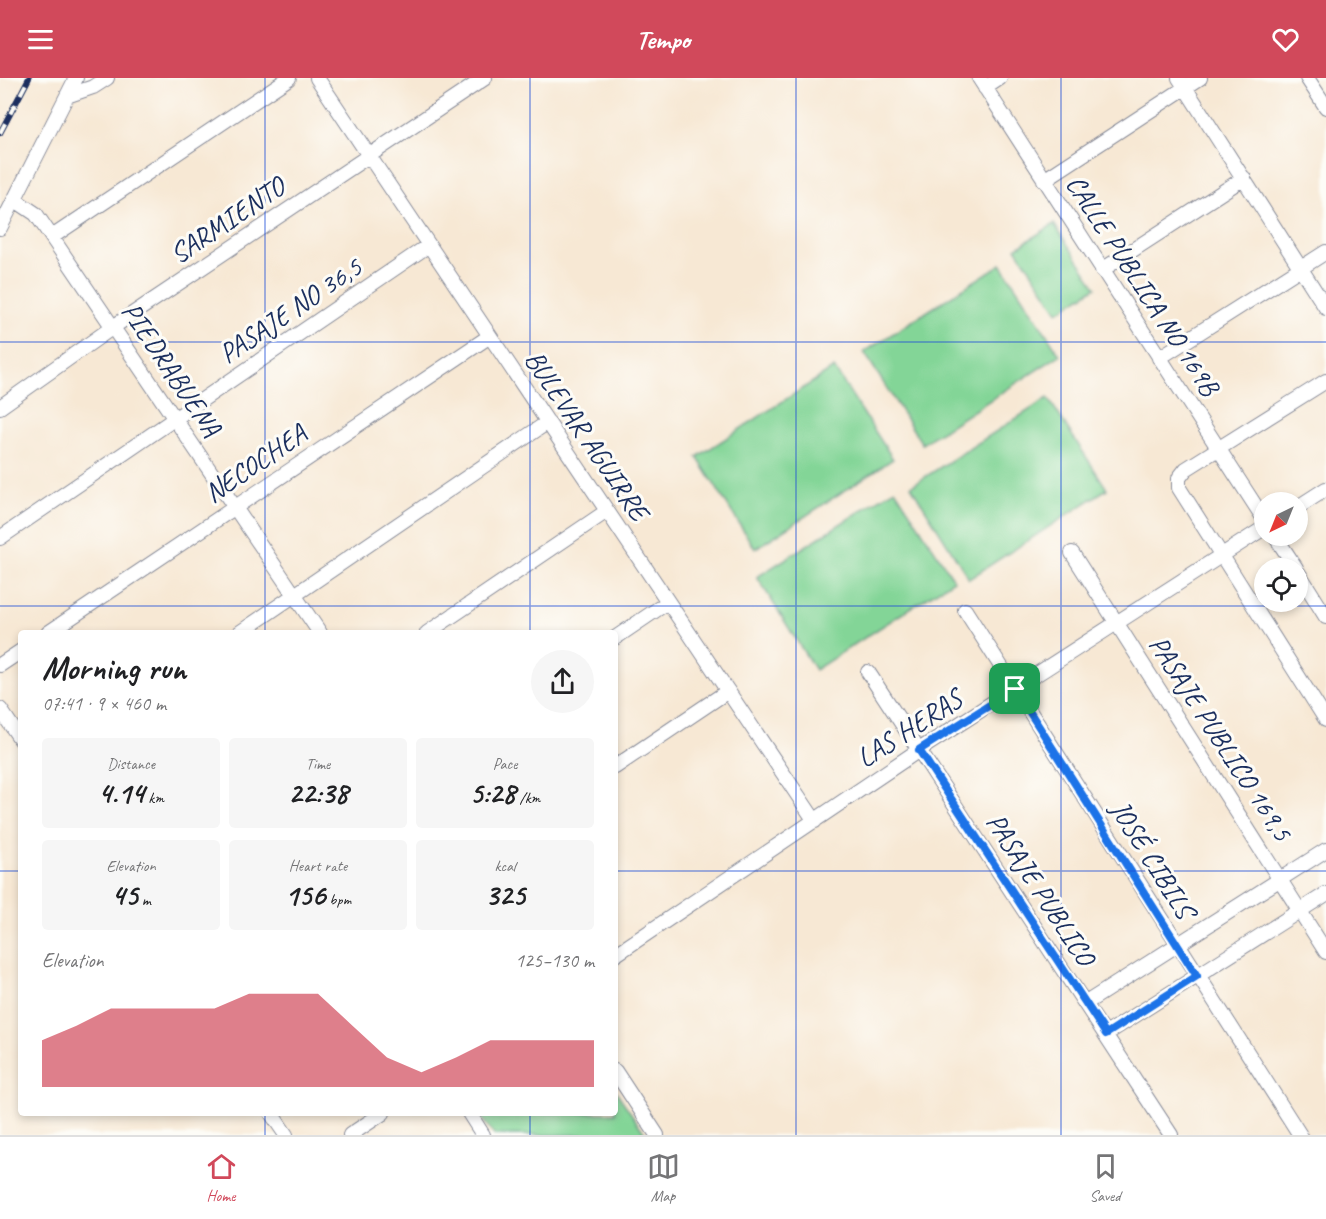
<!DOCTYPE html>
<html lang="en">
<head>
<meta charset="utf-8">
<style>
	:root { --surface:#fff; --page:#f6f6f6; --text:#202124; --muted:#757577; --line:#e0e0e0; --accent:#d1495b }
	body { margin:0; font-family:Caveat,sans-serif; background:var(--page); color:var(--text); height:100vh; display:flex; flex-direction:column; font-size:22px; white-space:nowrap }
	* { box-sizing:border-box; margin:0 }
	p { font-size:20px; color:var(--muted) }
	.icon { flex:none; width:33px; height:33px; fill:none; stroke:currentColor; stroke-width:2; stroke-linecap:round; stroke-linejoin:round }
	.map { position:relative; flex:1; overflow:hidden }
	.side { position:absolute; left:18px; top:552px; width:600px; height:486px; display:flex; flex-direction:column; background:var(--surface); border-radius:6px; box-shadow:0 3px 9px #0003 }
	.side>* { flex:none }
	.needle { width:39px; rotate:223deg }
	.fabs { position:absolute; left:1254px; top:414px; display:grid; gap:12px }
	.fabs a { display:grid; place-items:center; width:54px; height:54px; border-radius:50%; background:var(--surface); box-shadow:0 3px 9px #0003; font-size:30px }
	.pin { position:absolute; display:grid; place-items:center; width:51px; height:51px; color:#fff; margin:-26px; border-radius:12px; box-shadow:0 3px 9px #0006 }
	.round { display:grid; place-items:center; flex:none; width:63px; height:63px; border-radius:32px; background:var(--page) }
	.head { display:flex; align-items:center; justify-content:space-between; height:102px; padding:0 24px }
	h1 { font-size:33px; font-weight:600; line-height:45px }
	.stats { display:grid; grid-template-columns:repeat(3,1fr); gap:9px; height:102px; padding:6px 24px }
	.stats div { display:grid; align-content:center; border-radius:6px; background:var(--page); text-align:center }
	.stats b { font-size:30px; font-weight:600 }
	.stats small { font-size:16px; font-weight:400 }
	.stats p { font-size:16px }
	.chart { height:168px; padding:12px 24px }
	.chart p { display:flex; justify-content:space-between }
	.chart svg { width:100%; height:108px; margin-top:6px; fill:var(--accent); opacity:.7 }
	header { display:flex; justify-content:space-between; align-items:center; height:78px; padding:0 24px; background:var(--accent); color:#fff; font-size:27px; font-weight:600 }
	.tab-bar { display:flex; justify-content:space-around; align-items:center; height:84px; border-top:2px solid var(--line); background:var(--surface); font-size:16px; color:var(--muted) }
	.tab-bar a { display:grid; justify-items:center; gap:3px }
	.tab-bar .on { color:var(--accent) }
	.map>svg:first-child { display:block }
</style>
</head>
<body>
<header><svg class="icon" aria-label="menu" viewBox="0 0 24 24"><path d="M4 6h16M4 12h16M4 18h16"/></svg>Tempo<svg class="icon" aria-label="heart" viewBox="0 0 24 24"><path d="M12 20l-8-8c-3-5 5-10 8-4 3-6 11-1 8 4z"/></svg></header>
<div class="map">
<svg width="1326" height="1057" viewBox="0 0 1326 1057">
	<rect width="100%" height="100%" fill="#fdfcf7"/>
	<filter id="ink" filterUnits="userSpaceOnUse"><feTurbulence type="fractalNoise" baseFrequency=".0167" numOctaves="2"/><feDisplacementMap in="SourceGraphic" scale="12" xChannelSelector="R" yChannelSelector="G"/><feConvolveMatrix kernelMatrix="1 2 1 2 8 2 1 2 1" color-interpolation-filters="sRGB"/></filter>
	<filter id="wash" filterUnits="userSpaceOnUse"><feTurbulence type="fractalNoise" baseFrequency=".008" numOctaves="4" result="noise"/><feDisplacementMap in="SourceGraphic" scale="24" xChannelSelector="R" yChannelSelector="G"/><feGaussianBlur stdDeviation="1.35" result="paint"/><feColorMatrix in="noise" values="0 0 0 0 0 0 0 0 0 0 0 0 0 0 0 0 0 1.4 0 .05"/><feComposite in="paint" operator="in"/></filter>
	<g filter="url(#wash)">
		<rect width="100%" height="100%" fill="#f7e8d4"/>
		<!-- green -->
		<path fill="#83d597" stroke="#4f827a" stroke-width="1.5" d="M1054,146L1096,209L1058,234L1016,170Z
			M1001,186L1060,277L922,366L864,274Z
			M834,290L893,381L755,471L697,379Z
			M1048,320L1107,411L969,501L911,408Z
			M895,411L954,502L815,592L757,499Z
			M615,1012L646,1057H494L478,1035H615Z"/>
	</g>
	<g filter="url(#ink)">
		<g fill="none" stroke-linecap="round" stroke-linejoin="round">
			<!-- minor casing -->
			<g stroke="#898c99" stroke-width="16">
				<path id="minor" d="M317,0L815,743
					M979,0L1264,441
					M1179,0L1326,230
					M1307,0L1326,29
					M985,10L1000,0
					M67,18L93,9L107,0
					M1044,102L1200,0
					M15,122L36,136L320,555
					M0,150L76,0
					M52,159L289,0
					M1102,192L1244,100
					M1159,280L1326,174
					M1326,303L1186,391L1179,400V410L1326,642
					M0,329L113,249L485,0
					M1298,429L1326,411
					M1275,458L1296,490
					M0,460L429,167
					M1072,475L1326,874
					M1298,494L1326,539
					M965,532L1300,1057
					M48,555L490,258
					M239,555L548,344
					M427,555L607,433
					M615,560L668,524
					M0,587L21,573
					M868,594L1171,1057
					M0,631L21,662
					M615,689L728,613
					M615,877L919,672L1264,450
					M1086,925L1326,772
					M1106,956L1326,816
					M615,993L657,1057
					M271,1035L286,1057
					M469,1035L483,1057
					M350,1057L383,1035"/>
			</g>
			<!-- minor -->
			<use href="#minor" stroke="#fff" stroke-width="14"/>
			<!-- rail casing -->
			<g stroke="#1b2f5e" stroke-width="6">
				<path id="rail" d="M0,55L29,0"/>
			</g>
			<!-- rail -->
			<use href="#rail" stroke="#fdfcf7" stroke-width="4" stroke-dasharray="11" stroke-linecap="butt"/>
		</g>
	</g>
	<g fill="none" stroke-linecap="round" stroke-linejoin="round" filter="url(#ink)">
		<!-- route casing -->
		<g stroke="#fff" stroke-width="12">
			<path id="route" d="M1015,611L1197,898L1106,956L919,672Z"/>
		</g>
		<!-- route -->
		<use href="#route" stroke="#1a73e8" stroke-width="8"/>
	</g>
	<!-- grid -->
	<path fill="none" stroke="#1d4ed8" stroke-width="1.5" stroke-opacity="0.55" d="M265,0V555M530,0V555M796,0V1057M1061,0V1057M0,264H1326M0,528H1326M0,793H21M615,793H1326M265,1035V1057M530,1035V1057"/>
	<g text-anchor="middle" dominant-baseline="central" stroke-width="6" stroke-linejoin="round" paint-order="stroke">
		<!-- street labels -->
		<g font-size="28" fill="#1b2f5e" stroke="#fdfcf7">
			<text transform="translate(227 142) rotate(-34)">SARMIENTO</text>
			<text transform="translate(1143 207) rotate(57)">CALLE PUBLICA NO 169B</text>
			<text transform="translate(290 232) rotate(-34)">PASAJE NO 36,5</text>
			<text transform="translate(172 291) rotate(56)">PIEDRABUENA</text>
			<text transform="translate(587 357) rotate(56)">BULEVAR AGUIRRE</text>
			<text transform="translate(255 385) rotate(-34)">NECOCHEA</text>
			<text transform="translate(909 650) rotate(-33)">LAS HERAS</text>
			<text transform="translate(1221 660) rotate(57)">PASAJE PUBLICO 169,5</text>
			<text transform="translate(1153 781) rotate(58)">JOSÉ CIBILS</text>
			<text transform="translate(1041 811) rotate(57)">PASAJE PUBLICO</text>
		</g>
	</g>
</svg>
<div class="fabs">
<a><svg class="needle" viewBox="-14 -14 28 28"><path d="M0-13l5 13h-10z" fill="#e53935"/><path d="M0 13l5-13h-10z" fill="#757577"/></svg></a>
<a><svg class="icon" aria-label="locate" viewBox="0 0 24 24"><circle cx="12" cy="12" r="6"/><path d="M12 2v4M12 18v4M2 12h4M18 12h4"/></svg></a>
</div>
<div class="pin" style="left:1015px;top:611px;background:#1e9e55"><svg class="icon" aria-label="arrive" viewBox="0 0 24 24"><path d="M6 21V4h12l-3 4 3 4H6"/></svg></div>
<section class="side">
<div class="head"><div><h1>Morning run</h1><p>07:41 · 9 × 460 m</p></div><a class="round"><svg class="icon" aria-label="share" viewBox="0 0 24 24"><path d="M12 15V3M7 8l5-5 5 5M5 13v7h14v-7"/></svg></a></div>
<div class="stats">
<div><p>Distance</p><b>4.14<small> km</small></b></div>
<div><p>Time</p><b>22:38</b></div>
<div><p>Pace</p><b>5:28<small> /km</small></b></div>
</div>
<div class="stats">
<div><p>Elevation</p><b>45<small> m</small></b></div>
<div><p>Heart rate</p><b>156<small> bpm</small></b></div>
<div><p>kcal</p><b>325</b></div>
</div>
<div class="chart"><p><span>Elevation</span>125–130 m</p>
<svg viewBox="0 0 160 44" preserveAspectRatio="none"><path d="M0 44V25L10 19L20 12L30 12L40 12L50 12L60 6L70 6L80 6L90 19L100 32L110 38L120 32L130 25L140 25L150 25L160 25V44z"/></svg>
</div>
</section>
</div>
<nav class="tab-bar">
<a class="on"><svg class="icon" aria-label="home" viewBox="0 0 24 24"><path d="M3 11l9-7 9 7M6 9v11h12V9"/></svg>Home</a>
<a><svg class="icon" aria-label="map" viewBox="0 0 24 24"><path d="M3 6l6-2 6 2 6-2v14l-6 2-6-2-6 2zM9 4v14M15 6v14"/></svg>Map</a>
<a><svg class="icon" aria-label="saved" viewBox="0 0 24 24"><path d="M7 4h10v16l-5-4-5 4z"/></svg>Saved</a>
</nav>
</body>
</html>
